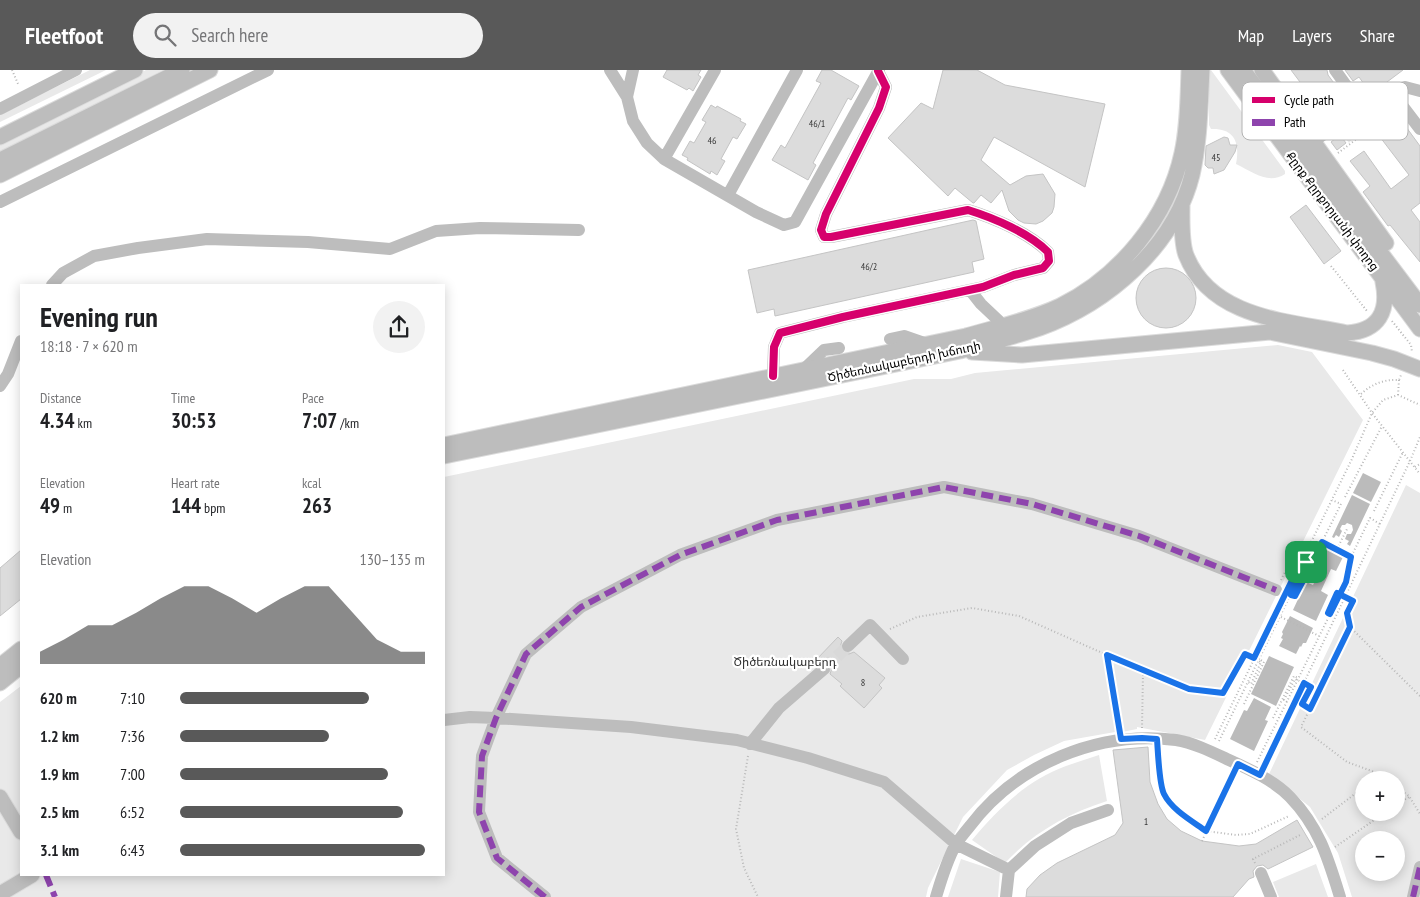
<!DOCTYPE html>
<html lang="en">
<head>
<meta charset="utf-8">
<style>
	:root { --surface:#fff; --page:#f2f2f2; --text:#202124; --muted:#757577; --accent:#595959 }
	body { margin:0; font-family:"PT Sans Narrow","Noto Sans Armenian",sans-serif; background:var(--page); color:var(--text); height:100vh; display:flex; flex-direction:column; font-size:19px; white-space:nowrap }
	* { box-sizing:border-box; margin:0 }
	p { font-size:16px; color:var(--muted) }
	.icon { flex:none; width:28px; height:28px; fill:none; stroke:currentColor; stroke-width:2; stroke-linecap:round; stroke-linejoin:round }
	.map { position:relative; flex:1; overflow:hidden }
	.sheet { position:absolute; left:20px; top:214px; width:425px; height:592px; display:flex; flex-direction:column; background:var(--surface); border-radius:0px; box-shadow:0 2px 12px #0003 }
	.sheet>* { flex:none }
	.tools { position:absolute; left:1355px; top:701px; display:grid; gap:10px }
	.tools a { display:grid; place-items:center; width:50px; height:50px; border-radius:50%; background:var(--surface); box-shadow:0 2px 12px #0003; font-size:25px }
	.pin { position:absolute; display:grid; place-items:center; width:42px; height:42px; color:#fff; margin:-21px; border-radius:10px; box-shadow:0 2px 8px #0006 }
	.round { display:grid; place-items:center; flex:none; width:52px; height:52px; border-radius:26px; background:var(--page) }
	.head { display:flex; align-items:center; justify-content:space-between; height:85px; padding:0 20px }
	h1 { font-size:28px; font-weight:600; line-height:38px }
	.stats { display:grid; grid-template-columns:repeat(3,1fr); gap:8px; height:85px; padding:5px 20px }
	.stats div { display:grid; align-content:center }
	.stats b { font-size:21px; font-weight:600 }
	.stats small { font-size:14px; font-weight:400 }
	.stats p { font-size:14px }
	.chart { height:140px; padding:10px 20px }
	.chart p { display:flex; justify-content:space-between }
	.chart svg { width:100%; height:90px; margin-top:5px; fill:var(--accent); opacity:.7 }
	ul { padding:0 20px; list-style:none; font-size:16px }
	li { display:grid; grid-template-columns:80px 60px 1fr; align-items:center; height:38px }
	li i { height:12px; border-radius:6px; background:var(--accent) }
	header { display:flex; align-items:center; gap:30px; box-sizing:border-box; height:70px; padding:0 25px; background:var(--accent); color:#fff }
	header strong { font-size:24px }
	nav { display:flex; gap:28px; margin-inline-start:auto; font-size:18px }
	.search { width:350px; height:45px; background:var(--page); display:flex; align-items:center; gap:12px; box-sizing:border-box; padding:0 18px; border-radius:28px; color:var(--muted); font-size:19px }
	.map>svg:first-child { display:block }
</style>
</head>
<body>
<header>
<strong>Fleetfoot</strong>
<div class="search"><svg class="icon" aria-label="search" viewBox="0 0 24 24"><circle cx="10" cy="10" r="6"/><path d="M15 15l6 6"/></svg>Search here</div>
<nav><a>Map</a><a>Layers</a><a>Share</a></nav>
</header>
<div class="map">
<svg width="1420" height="827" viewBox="0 0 1420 827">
	<rect width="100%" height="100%" fill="#fff"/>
	<!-- green -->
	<path fill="#e9e9e9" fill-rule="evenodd" d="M90,0H106L0,52V45Z
		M146,0H163L0,82V74Z
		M1211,0L1285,101V104C1268,115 1253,102 1236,94C1240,73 1235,58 1211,59L1209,55V2Z
		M1362,48L1366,54L1349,73L1342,64Z
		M1278,275L1312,282L1363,350L1205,670L1137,657V659L1122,662L1121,659L1115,660V662L1064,671L1034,685L1007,700L963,747L928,818L926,827H0V632L21,616V805H444V407L914,309H951L975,303Z
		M1406,415L1420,423V827H1352L1338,783L1310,737L1269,704ZM1364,710H1396V742H1364ZM1364,770H1396V802H1364Z
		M1099,685L1107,731C1067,744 1034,762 1005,793L972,770C998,739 1027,710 1066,696C1077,692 1088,689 1099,685Z
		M961,789L1000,802L998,827H948Z
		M1316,794L1328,827H1279L1273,812Z"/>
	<!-- water -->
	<path fill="#bbb" d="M1363,403L1381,412L1371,432L1353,423Z
		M1352,425L1370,434L1350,476L1347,474L1349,471L1345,469L1347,464H1351L1353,460L1352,455L1347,453L1345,455H1342L1340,459L1342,461L1339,467L1336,465L1334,468L1332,467Z
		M1324,476L1344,485L1336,501L1331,499L1321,521L1328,525L1316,551L1293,540L1306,512L1313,515L1322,497L1316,494Z
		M1290,546L1313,558L1306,573H1303L1301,577L1300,576L1296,584L1279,576L1283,569L1281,568L1283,564L1282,562Z
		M1269,586L1294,597L1276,636L1251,624Z
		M1254,628L1271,637L1265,650L1268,651L1254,681L1230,669L1244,640L1247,641Z"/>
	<!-- building -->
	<path fill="#dcdcdc" stroke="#c4c4c4" d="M667,0H701L698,5L701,7L693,21L689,18L687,20L663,7Z
		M822,0H831L859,16L851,30L848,28L813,93L816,95L808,110L772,90L781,75L785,78L821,13L816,11Z
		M943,0H977L1005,15L1105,34L1085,117L994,67L981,90L1010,115L1026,106L1043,104L1055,124L1054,137L1052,143L1043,151L1036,154L1024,153L1018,150L1009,141L1002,120L991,133L981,125L974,133H973L955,118L948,126L888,68L921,33L933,39Z
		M1291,0H1327L1328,5L1348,32L1327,48Z
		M1345,0H1403L1371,24L1359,7L1353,11Z
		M711,35L716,38L717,36L741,49L740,51L746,54L737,69L733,67L721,89L725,91L717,105L711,101L710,104L687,90L688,88L682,85L690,71L694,73L706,52L702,50Z
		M1401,50L1420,76V133L1411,140L1420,152V192L1390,155L1388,156L1363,122L1370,116L1350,91L1364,81L1391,119L1409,105L1380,67Z
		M1340,65L1346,73L1337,80L1331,72Z
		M1224,67L1228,68L1230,75H1237L1235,82L1224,100L1214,104L1213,98H1208L1205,95L1206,76Z
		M1306,135L1341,181L1324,194L1290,147Z
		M973,150L976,151L984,189L972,192L974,202L775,246L774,239L757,243L748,200Z
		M1136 228a30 30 0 1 1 60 0a30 30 0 1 1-60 0Z
		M21,480V529L0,546V498Z
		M838,567L842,571L840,577L842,582L849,584L854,582L885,608L879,615L882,618L864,638L840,616L842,614L830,604L832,598L830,593L823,591L819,593L816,590Z
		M1148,677L1150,712L1158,734L1167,749L1181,761L1202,771L1239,776L1256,774L1297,750L1313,777L1268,799L1263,795L1257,796L1253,801L1254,807L1249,809L1233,827H1026L1027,819L1040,805L1057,793L1115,765L1123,753L1113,680Z"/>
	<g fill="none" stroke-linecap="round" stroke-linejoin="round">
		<!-- minor-tunnel -->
		<path stroke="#d9d9d9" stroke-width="12" stroke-dasharray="12 6" stroke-linecap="butt" d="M824,599L848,576"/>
		<!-- major casing -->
		<g stroke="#dbdbdb" stroke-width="17">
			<path id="major" d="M1228,0L1420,259
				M1243,0L1420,235
				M1262,0L1386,173
				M0,67L135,0
				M0,90L182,0
				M0,105L210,0
				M1182,135C1182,149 1181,172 1186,185C1211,249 1289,251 1347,263C1379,261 1389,241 1383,212
				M972,282L1022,285L1270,262L1372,283L1394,289L1420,299
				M444,375L966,266C997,257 1030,250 1060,236C1119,207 1168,148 1182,83C1188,56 1188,27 1189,0
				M444,386L960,281C987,273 1014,267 1040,258C1108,233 1174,177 1192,105C1200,70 1200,35 1202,0
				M0,596L21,579
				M0,613L21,596
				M0,727L21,762
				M0,824L32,805"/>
		</g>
		<!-- path -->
		<path stroke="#b8b8b8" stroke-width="2" stroke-dasharray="1 2.5" stroke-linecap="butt" d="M12,0L19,16
			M1338,83L1362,65V54
			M1331,196L1367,241
			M1392,251L1411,275L1412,282
			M1343,300L1372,343L1420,404
			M1361,324C1372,314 1384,309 1399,310L1401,305
			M1398,325L1399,310
			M1415,397L1420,394
			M1345,427L1382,356
			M1374,441L1403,382
			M1322,472L1351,487
			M1337,479L1347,459
			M1281,510L1287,498L1305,507L1295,526L1291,525
			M1288,519L1351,391L1372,343L1383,330L1398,325L1420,335
			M1330,544L1328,543L1337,523L1353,531L1347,543L1350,557
			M1281,547L1319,566
			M890,559L917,547L972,538L1019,546L1143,601L1189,619L1223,623L1245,584L1261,592L1251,614L1248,612
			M1107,585L1119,659
			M1287,632L1284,630L1295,609L1311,617L1302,635L1310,639
			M1244,634L1264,592L1259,589
			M1273,648L1294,606L1298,608
			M1142,658L1143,603
			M1215,669L1283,530
			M1219,671L1306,493L1322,472L1341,434L1332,430
			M1158,680L1164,724L1174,736L1185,746L1206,761L1236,765L1250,764L1289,746
			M748,686L736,759L744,798L758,827
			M1257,692L1346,512L1351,487L1370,448L1380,454
			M1265,694L1410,391L1420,367
			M1373,710L1380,704
			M1388,710L1380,704L1347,692L1301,657L1350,557L1420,626
			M1396,717L1409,726L1420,744
			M1396,735L1409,727
			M1322,749L1364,717
			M1202,771L1233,705
			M1335,777L1386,742
			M1255,793L1253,789L1302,764"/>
		<!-- minor -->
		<path stroke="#bdbdbd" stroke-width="12" d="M610,0L627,27L633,51L647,73L664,89L756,142L784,155L795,152L879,0
			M1335,0L1363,39
			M1391,21L1420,59
			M627,27L633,0
			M0,39L76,0
			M1312,72L1391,21L1405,17L1420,21
			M664,89L715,0
			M728,125L797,0
			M0,132L268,0
			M52,215L63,203L94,186L138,178L207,169L308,172L390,179L436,161L480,158L579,160
			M970,220L981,234L999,251
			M890,269L904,266L927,274
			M802,301L824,280L839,278
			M773,306L774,277L780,263L843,247L983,217L1014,205L1043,198L1049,191L1048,182C1029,163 994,148 968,140L831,167H824L821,160L826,144L879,38L886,17L878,1
			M0,316L8,304L21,271
			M848,576L870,555L903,589
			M444,650L470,647L496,648L631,657L737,670L808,688L884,712L956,774L1009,800
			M750,674L779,638L824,599
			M1261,803L1271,827
			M545,827L497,788L479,742L482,686L496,648L526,584L581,537L680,485L777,450L944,417L1032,434L1139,466L1276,520
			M936,827C941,810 947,790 956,774C960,768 965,762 970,756C1017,694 1098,660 1176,670C1194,673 1212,682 1229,690C1249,699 1275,711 1290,727C1319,757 1328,788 1340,827
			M1006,827L1009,800L1035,776L1071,753L1108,740
			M1413,827L1420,797"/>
		<!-- major -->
		<use href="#major" stroke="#bdbdbd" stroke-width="15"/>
		<!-- quiet -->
		<path stroke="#8e44ad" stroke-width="6" stroke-dasharray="12 6" stroke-linecap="butt" d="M46,805L55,827
			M545,827L497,788L479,742L482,686L496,648L526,584L581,537L680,485L777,450L944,417L1032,434L1139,466L1276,520
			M1413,827L1420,797"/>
		<!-- cycleway casing -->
		<g stroke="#fff" stroke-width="11">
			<path id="cycleway" d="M773,306L774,277L780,263L843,247L983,217L1014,205L1043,198L1049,191L1048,182C1029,163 994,148 968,140L831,167H824L821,160L826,144L879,38L886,17L878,1"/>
		</g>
		<!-- cycleway -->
		<use href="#cycleway" stroke="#d6006c" stroke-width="8"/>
	</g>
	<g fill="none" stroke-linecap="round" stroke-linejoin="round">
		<!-- route casing -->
		<g stroke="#fff" stroke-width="10">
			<path id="route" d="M1306,492L1291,525L1295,526L1305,507L1296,502L1254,588L1245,584L1223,623L1189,619L1107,585L1121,669L1142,668L1157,669C1158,682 1159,714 1164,724C1172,740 1192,751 1206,761L1238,694L1260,705L1304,613L1311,617L1302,634L1310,639L1350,557L1347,543L1353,531L1337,523L1328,543L1330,544L1346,512L1351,487L1322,472L1306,492"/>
		</g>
		<!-- route -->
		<use href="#route" stroke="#1a73e8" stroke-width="6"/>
	</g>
	<g text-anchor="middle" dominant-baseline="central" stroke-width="4.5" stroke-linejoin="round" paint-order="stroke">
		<!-- number labels -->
		<g font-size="10" fill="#373737">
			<text x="817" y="53">46/1</text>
			<text x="712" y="70">46</text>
			<text x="1216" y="87">45</text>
			<text x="869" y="196">46/2</text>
			<text x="863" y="612">8</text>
			<text x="1146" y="751">1</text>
		</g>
		<!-- street labels -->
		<g font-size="12" fill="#000" stroke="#fff">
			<text transform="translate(1333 141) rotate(53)">Քըրք Քըրքորյանի փողոց</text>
			<text transform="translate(904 291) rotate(-12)">Ծիծեռնակաբերդի խճուղի</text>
		</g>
		<!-- park labels -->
		<g font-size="12" fill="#2e2e2e" stroke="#fff">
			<text x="785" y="591">Ծիծեռնակաբերդ</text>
		</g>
	</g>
	<!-- legend -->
	<rect x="1242" y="12" width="166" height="58" rx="8" fill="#fff" stroke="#b2b2b2" stroke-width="1"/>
	<rect x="1252" y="27" width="23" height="6" fill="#d6006c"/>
	<rect x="1252" y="49" width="23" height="7" fill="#8e44ad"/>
	<g font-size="14" fill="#000">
		<text x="1284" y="35">Cycle path</text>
		<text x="1284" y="57">Path</text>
	</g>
</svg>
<div class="tools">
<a>+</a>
<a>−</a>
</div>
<div class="pin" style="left:1306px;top:492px;background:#1e9e55"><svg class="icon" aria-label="arrive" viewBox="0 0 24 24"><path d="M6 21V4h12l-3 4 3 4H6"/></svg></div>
<section class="sheet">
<div class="head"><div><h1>Evening run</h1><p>18:18 · 7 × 620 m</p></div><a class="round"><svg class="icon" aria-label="share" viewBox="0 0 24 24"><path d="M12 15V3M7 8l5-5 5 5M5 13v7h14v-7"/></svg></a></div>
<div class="stats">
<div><p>Distance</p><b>4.34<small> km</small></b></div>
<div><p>Time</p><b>30:53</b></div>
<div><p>Pace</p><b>7:07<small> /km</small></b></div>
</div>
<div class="stats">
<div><p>Elevation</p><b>49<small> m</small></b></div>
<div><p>Heart rate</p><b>144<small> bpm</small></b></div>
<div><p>kcal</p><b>263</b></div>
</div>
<div class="chart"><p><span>Elevation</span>130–135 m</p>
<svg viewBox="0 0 160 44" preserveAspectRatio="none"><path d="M0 44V38L10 32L20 25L30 25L40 19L50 12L60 6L70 6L80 12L90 19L100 12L110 6L120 6L130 19L140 32L150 38L160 38V44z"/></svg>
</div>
<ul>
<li><b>620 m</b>7:10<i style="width:77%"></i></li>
<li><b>1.2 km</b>7:36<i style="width:61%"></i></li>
<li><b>1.9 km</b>7:00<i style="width:85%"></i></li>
<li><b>2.5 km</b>6:52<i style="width:91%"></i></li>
<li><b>3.1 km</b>6:43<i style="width:100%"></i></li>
</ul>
</section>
</div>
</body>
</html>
